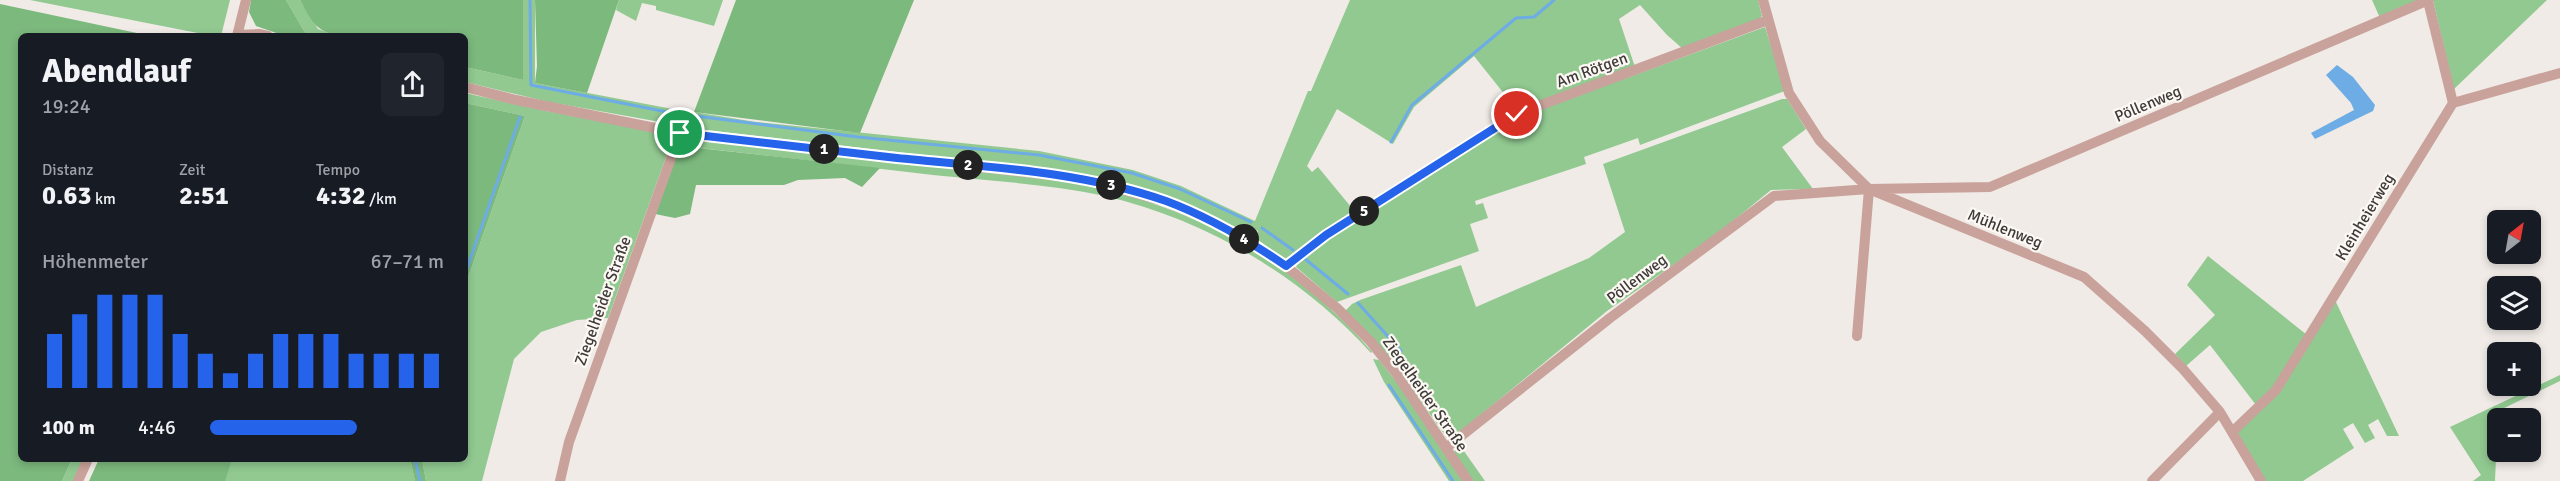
<!DOCTYPE html>
<html lang="de">
<head>
<meta charset="utf-8">
<style>
	:root { --surface:#171b24; --page:#20242c; --text:#f1f3f6; --muted:#9ea1a6; --accent:#2563eb }
	body { margin:0; font-family:Signika,sans-serif; background:var(--page); color:var(--text); height:100vh; display:flex; flex-direction:column; font-size:22px; white-space:nowrap }
	* { box-sizing:border-box; margin:0 }
	p { font-size:20px; color:var(--muted) }
	.icon { flex:none; width:33px; height:33px; fill:none; stroke:currentColor; stroke-width:2; stroke-linecap:round; stroke-linejoin:round }
	.map { position:relative; flex:1; overflow:hidden }
	.sheet { position:absolute; left:18px; top:33px; width:450px; height:429px; display:flex; flex-direction:column; background:var(--surface); border-radius:9px; box-shadow:0 3px 9px #0003 }
	.sheet>* { flex:none }
	.needle { width:39px; rotate:31deg }
	.fabs { position:absolute; left:2487px; top:210px; display:grid; gap:12px }
	.fabs a { display:grid; place-items:center; width:54px; height:54px; border-radius:9px; background:var(--surface); box-shadow:0 3px 9px #0003; font-size:30px }
	.pin { position:absolute; display:grid; place-items:center; width:51px; height:51px; color:#fff; margin:-26px; border:3px solid #fff; border-radius:50%; box-shadow:0 2px 6px #0007 }
	.km { position:absolute; width:30px; height:30px; margin:-15px; border-radius:50%; background:#222; color:#fff; font-size:16px; line-height:30px; text-align:center }
	.round { display:grid; place-items:center; flex:none; width:63px; height:63px; border-radius:9px; background:var(--page) }
	.headline { display:flex; align-items:center; justify-content:space-between; height:102px; padding:0 24px }
	h1 { font-size:33px; font-weight:800; line-height:45px }
	.stats { display:grid; grid-template-columns:repeat(3,1fr); gap:9px; height:102px; padding:6px 24px }
	.stats div { display:grid; align-content:center }
	.stats b { font-size:26px; font-weight:800 }
	.stats small { font-size:16px; font-weight:400 }
	.stats p { font-size:16px }
	.chart { height:168px; padding:12px 24px }
	.chart p { display:flex; justify-content:space-between }
	.chart svg { width:100%; height:108px; margin-top:6px; stroke:var(--accent); stroke-width:6 }
	ul { padding:0 24px; list-style:none; font-size:20px }
	li { display:grid; grid-template-columns:96px 72px 1fr; align-items:center; height:45px }
	li i { height:15px; border-radius:8px; background:var(--accent) }
	.map>svg:first-child { display:block }
</style>
</head>
<body>
<div class="map">
<svg width="2560" height="481" viewBox="0 0 2560 481">
	<rect width="100%" height="100%" fill="#f0ebe6"/>
	<!-- green -->
	<path fill="#91c991" d="M30,0H230L221,36H213Z
		M286,0H300L318,29L338,36H307Z
		M523,0H535V83L683,111L680,123L677,125L549,102L465,82V67L523,80Z
		M619,0H723L714,26L656,10V6L642,3L636,21L616,10Z
		M1350,0H1758L1762,16L1759,19L1683,49L1667,35L1640,5L1619,19L1635,67L1517,110L1474,56L1414,107L1393,144L1337,109L1307,166L1312,172L1318,167L1356,213L1285,260L1257,239L1258,231L1253,228L1247,232L1173,200L1120,182L1081,175L1021,166L697,129L692,125L694,112L756,122L1039,151L1133,170L1181,186L1255,221L1308,91H1311Z
		M2372,0H2421L2380,18Z
		M2433,0H2547L2454,89Z
		M1765,27L1785,91L1640,145L1638,138L1584,157L1586,164L1475,201L1476,205L1483,203L1488,218L1470,224L1479,251L1337,302L1296,267L1300,258L1515,119Z
		M465,93L546,111L663,133L671,138L670,146L608,318L577,320L541,332L514,359L482,481H426L422,459H465V286L525,116L465,103Z
		M1782,99H1787L1806,129L1782,147L1813,189L1771,190L1712,238L1607,311L1455,436L1446,437L1397,367L1345,311L1352,304L1360,300L1461,265L1476,307L1589,258L1625,232L1603,164Z
		M691,137L1075,183C1194,206 1292,259 1372,352L1371,353C1301,276 1207,220 1105,196C1049,184 990,181 933,175C849,165 765,155 680,146L682,142Z
		M2208,256L2307,335L2274,386L2256,405L2210,345L2186,366L2175,354L2215,315L2187,285Z
		M2335,300L2399,436H2387L2378,419L2368,425L2375,438L2365,443L2353,423L2343,429L2354,448L2303,481H2265L2237,433L2278,390Z
		M1373,359L1379,360L1400,386L1463,481H1449L1384,382Z
		M2560,375V381L2498,411L2495,481H2473L2481,475L2450,427Z
		M1459,444L1485,481H1473L1454,452Z
		M72,459H85L76,481H62Z
		M113,459H410L415,481H129Z"/>
	<!-- forest -->
	<path fill="#7cb97d" d="M251,0H286L307,36H285L256,26L249,12Z
		M300,0H523V80L465,67V36H338C314,30 312,21 300,0Z
		M535,0H619L587,93L535,83L537,66Z
		M736,0H914L860,133L694,112Z
		M0,4L151,36H21V459H72L62,481H0Z
		M465,103L525,116L465,286Z
		M680,146L880,168L862,187L845,178L798,180L784,185H696L690,214L675,218L655,214Z
		M99,459H232L225,481H89Z
		M410,459H422L426,481H415Z"/>
	<!-- water -->
	<path fill="#6dace5" d="M2337,65L2353,77L2375,105L2373,111L2315,139L2311,133L2354,110L2351,103L2326,75Z"/>
	<g fill="none" stroke-linecap="round" stroke-linejoin="round">
		<!-- stream -->
		<path stroke="#6dace5" stroke-width="3" d="M530,0L531,85L677,114
			M696,116L858,137L1039,155L1132,173L1180,189L1251,222
			M1391,142L1412,105L1516,18L1534,17L1554,0
			M1262,228L1293,250
			M1304,258L1348,294
			M465,274L520,117
			M1358,303L1401,351
			M1389,385L1453,481
			M415,459L420,481"/>
		<!-- minor -->
		<path stroke="#c9a29b" stroke-width="10" d="M1763,0L1789,93L1820,141L1869,189L2084,277L2145,331L2183,369L2220,412L2261,481
			M2428,1L2453,103
			M237,35L259,34L268,36
			M237,36L246,0
			M465,87L516,100L680,133L1084,179L1166,202L1210,220L1245,239L1286,266L1337,308L1370,341L1396,373L1468,481
			M1286,266L1326,235L1517,114L1768,20
			M1857,336L1869,189
			M2232,432L2276,390L2453,103L2560,73
			M1446,448L1610,318L1774,196L1869,189L1990,187L2429,0
			M78,481L88,459
			M560,481L569,442L680,133
			M2152,481L2220,412"/>
	</g>
	<g fill="none" stroke-linecap="round" stroke-linejoin="round">
		<!-- route casing -->
		<g stroke="#fff" stroke-width="12">
			<path id="route" d="M680,133C753,141 825,150 897,158C987,167 1080,171 1166,201C1209,217 1248,240 1286,266L1326,235L1517,114"/>
		</g>
		<!-- route -->
		<use href="#route" stroke="#2563eb" stroke-width="8"/>
	</g>
	<g text-anchor="middle" dominant-baseline="central" stroke-width="4.5" stroke-linejoin="round" paint-order="stroke">
		<!-- street labels -->
		<g font-size="16" fill="#3e3c3a" stroke="#fdf8f3">
			<text transform="translate(1592 70) rotate(-20)">Am Rötgen</text>
			<text transform="translate(2148 104) rotate(-23)">Pöllenweg</text>
			<text transform="translate(2365 217) rotate(-59)">Kleinheierweg</text>
			<text transform="translate(2005 229) rotate(22)">Mühlenweg</text>
			<text transform="translate(1637 279) rotate(-37)">Pöllenweg</text>
			<text transform="translate(603 301) rotate(-70)">Ziegelheider Straße</text>
			<text transform="translate(1425 394) rotate(55)">Ziegelheider Straße</text>
		</g>
	</g>
</svg>
<div class="fabs">
<a><svg class="needle" viewBox="-14 -14 28 28"><path d="M0-13l5 13h-10z" fill="#e53935"/><path d="M0 13l5-13h-10z" fill="#9ea1a6"/></svg></a>
<a><svg class="icon" aria-label="layers" viewBox="0 0 24 24"><path d="M12 4l9 5-9 5-9-5zM3 14l9 5 9-5"/></svg></a>
<a>+</a>
<a>−</a>
</div>
<div class="pin" style="left:680px;top:133px;background:#1e9e55"><svg class="icon" aria-label="arrive" viewBox="0 0 24 24"><path d="M6 21V4h12l-3 4 3 4H6"/></svg></div>
<div class="pin" style="left:1517px;top:114px;background:#d93025"><svg class="icon" aria-label="check" viewBox="0 0 24 24"><path d="M5 12l5 5 9-10"/></svg></div>
<b class="km" style="left:824px;top:149px">1</b>
<b class="km" style="left:968px;top:165px">2</b>
<b class="km" style="left:1111px;top:185px">3</b>
<b class="km" style="left:1244px;top:239px">4</b>
<b class="km" style="left:1364px;top:211px">5</b>
<section class="sheet">
<div class="headline"><div><h1>Abendlauf</h1><p>19:24</p></div><a class="round"><svg class="icon" aria-label="share" viewBox="0 0 24 24"><path d="M12 15V3M7 8l5-5 5 5M5 13v7h14v-7"/></svg></a></div>
<div class="stats">
<div><p>Distanz</p><b>0.63<small> km</small></b></div>
<div><p>Zeit</p><b>2:51</b></div>
<div><p>Tempo</p><b>4:32<small> /km</small></b></div>
</div>
<div class="chart"><p><span>Höhenmeter</span>67–71 m</p>
<svg viewBox="0 0 160 44" preserveAspectRatio="none"><path d="M5 44V22M15 44V14M25 44V6M35 44V6M45 44V6M55 44V22M65 44V30M75 44V38M85 44V30M95 44V22M105 44V22M115 44V22M125 44V30M135 44V30M145 44V30M155 44V30"/></svg>
</div>
<ul>
<li><b>100 m</b>4:46<i style="width:63%"></i></li>
</ul>
</section>
</div>
</body>
</html>
